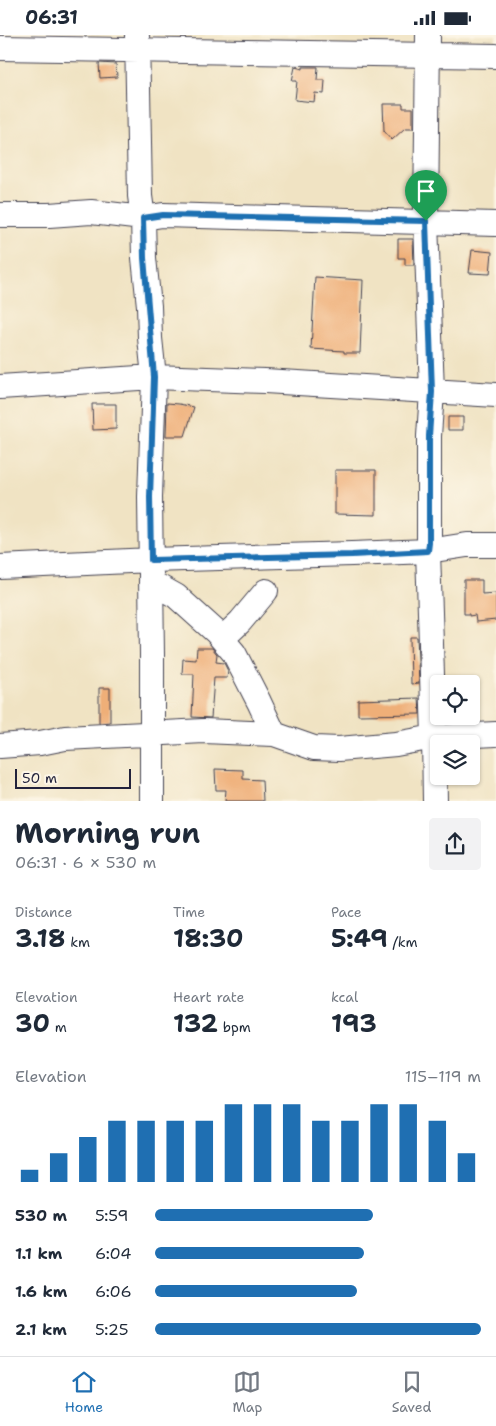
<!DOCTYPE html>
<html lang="en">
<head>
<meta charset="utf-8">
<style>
	:root { --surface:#fff; --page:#f2f2f3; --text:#1f2937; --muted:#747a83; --line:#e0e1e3; --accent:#1f6fb2 }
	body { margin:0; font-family:"Shantell Sans",sans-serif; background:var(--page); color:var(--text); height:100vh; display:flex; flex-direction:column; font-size:19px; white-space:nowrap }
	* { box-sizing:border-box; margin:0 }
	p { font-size:16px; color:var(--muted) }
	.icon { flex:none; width:28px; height:28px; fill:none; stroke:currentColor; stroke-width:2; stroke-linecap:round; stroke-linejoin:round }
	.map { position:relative; height:766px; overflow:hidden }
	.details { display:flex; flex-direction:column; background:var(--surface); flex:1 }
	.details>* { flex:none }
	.tools { position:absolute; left:430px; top:640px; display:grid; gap:10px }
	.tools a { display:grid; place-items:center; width:50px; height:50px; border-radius:5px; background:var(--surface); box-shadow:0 1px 4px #0004; font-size:25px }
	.scale { position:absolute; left:15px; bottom:12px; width:116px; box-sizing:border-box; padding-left:5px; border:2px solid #22223b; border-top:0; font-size:14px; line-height:18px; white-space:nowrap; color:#22223b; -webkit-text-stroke:4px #fcf5e5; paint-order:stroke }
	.pin { position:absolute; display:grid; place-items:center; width:42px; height:42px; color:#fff; margin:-51px -21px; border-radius:50% 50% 50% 0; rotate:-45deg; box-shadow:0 0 5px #0007 }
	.pin .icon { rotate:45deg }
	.round { display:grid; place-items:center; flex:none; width:52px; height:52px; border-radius:5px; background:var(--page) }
	.headline { display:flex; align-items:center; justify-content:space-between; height:85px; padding:0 15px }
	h1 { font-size:28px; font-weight:700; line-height:38px }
	.metrics { display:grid; grid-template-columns:repeat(3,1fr); gap:8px; height:85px; padding:5px 15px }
	.metrics div { display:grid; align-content:center }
	.metrics b { font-size:25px; font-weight:700 }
	.metrics small { font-size:14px; font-weight:400 }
	.metrics p { font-size:14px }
	.chart { height:140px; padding:10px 15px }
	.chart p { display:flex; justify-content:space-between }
	.chart svg { width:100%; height:90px; margin-top:5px; stroke:var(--accent); stroke-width:6 }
	ul { padding:0 15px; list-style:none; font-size:16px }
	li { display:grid; grid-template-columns:80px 60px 1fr; align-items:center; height:38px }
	li i { height:12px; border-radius:6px; background:var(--accent) }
	.status { display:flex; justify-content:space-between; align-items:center; height:35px; padding:0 25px; background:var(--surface); direction:ltr }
	.status svg { height:14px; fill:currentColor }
	.tabs { display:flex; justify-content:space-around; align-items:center; height:70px; border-top:1px solid var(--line); background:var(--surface); font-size:14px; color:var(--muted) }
	.tabs a { display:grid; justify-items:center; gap:2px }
	.tabs .selected { color:var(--accent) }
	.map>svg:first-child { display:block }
</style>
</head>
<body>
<div class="status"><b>06:31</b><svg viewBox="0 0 49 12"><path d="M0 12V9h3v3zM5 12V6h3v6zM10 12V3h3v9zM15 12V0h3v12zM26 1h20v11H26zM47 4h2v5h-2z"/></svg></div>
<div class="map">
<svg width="496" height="766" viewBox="0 0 496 766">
	<rect width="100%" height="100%" fill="#fcf5e5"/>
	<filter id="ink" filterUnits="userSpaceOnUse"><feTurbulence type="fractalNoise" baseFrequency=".02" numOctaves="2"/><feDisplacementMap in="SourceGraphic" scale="10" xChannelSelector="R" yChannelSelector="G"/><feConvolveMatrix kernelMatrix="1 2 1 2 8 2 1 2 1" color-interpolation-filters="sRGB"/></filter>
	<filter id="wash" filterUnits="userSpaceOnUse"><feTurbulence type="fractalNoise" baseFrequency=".0096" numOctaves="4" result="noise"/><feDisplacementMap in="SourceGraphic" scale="20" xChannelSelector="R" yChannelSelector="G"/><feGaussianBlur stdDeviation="1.12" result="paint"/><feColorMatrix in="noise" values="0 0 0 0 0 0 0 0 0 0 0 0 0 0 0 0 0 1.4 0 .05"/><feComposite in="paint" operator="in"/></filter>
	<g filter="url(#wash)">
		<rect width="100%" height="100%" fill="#f0e3c3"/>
		<g id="blocks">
			<!-- building -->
			<path fill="#efaf78" d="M99,28L116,29L117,42L100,43Z
				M295,32L303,34V32H318L317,45H325L324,59L315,58L314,67L295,65L297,46H292Z
				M383,69H403V73H413V93H405L392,105L384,96Z
				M398,204H413L414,230H405V223H398Z
				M472,215L492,217L490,239L469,238Z
				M315,242L363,245L360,318H344V316L311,314Z
				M167,368L179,369L194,372L185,401H166Z
				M92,369H116V394L93,395Z
				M448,382H463V395H448Z
				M335,435H376V480L335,479Z
				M464,545H482V559L496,558V585L476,587L475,580L469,581V579H464Z
				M410,602H417L419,648L411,649Z
				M197,613H212L217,619L216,627L224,628L228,636L227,643H214L211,683L192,682L194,639H182L183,624L196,625Z
				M99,653H110V687L99,688Z
				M419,663L420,679L358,680V665Z
				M215,734L243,735V744L262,745L263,766H225L226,755H216Z"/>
		</g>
	</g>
	<g filter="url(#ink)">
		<use href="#blocks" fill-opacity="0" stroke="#413f4f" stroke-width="1"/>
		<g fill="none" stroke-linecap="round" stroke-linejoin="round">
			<!-- minor casing -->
			<g stroke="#413f4f" stroke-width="26">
				<path id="minor" d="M137,0L140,161L143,183L144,223L149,271L150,303L154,342L150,462L152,619V766
					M428,0L426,186L432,357L429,401V508L428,516L434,702L435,766
					M0,13L496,21
					M0,180H49L91,177L143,183L163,180L496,189
					M0,352L154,342L265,346L496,360
					M0,532L151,525L352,519L428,516L467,510H496
					M151,547L176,561L216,597L234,618L259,667L274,699
					M222,604L240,587L266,556
					M0,711L40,708L65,703L204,696L274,699L314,713L339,714L396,709L434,702L496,699"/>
			</g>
			<!-- minor -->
			<use href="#minor" stroke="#fff" stroke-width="24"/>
		</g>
	</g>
	<g fill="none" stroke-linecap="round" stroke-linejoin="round" filter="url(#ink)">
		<!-- route casing -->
		<g stroke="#fff" stroke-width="10">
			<path id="route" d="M163,180L426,186L432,357L429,401V508L428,516L352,520L151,525L150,462L154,342L144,223L143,183Z"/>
		</g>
		<!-- route -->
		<use href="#route" stroke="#1f6fb2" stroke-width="6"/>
	</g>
</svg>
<div class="tools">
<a><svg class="icon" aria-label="locate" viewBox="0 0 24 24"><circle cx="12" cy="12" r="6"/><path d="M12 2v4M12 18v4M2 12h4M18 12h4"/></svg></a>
<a><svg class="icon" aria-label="layers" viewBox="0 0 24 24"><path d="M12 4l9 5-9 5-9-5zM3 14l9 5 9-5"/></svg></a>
</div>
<div class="scale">50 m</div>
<div class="pin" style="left:426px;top:186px;background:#1e9e55"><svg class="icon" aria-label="arrive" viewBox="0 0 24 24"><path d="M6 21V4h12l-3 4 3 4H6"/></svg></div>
</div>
<section class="details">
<div class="headline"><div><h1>Morning run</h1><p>06:31 · 6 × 530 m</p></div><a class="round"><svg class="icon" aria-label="share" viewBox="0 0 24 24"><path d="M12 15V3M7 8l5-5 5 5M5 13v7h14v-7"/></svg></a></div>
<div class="metrics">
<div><p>Distance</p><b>3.18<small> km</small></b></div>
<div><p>Time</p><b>18:30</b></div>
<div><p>Pace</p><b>5:49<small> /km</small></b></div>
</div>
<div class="metrics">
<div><p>Elevation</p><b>30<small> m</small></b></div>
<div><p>Heart rate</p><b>132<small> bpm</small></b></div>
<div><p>kcal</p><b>193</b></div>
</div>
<div class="chart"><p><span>Elevation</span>115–119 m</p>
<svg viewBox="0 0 160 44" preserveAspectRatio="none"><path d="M5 44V38M15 44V30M25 44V22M35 44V14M45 44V14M55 44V14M65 44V14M75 44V6M85 44V6M95 44V6M105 44V14M115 44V14M125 44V6M135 44V6M145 44V14M155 44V30"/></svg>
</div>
<ul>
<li><b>530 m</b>5:59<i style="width:67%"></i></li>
<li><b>1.1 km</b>6:04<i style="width:64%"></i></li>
<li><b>1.6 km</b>6:06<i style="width:62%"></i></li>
<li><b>2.1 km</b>5:25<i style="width:100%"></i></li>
</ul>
</section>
<nav class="tabs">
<a class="selected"><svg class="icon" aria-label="home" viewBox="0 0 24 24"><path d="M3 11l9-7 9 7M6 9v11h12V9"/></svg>Home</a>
<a><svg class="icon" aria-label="map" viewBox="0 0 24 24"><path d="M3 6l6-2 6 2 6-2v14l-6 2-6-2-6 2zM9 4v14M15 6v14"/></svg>Map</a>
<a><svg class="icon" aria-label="saved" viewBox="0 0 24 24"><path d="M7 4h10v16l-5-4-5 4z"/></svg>Saved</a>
</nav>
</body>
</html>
